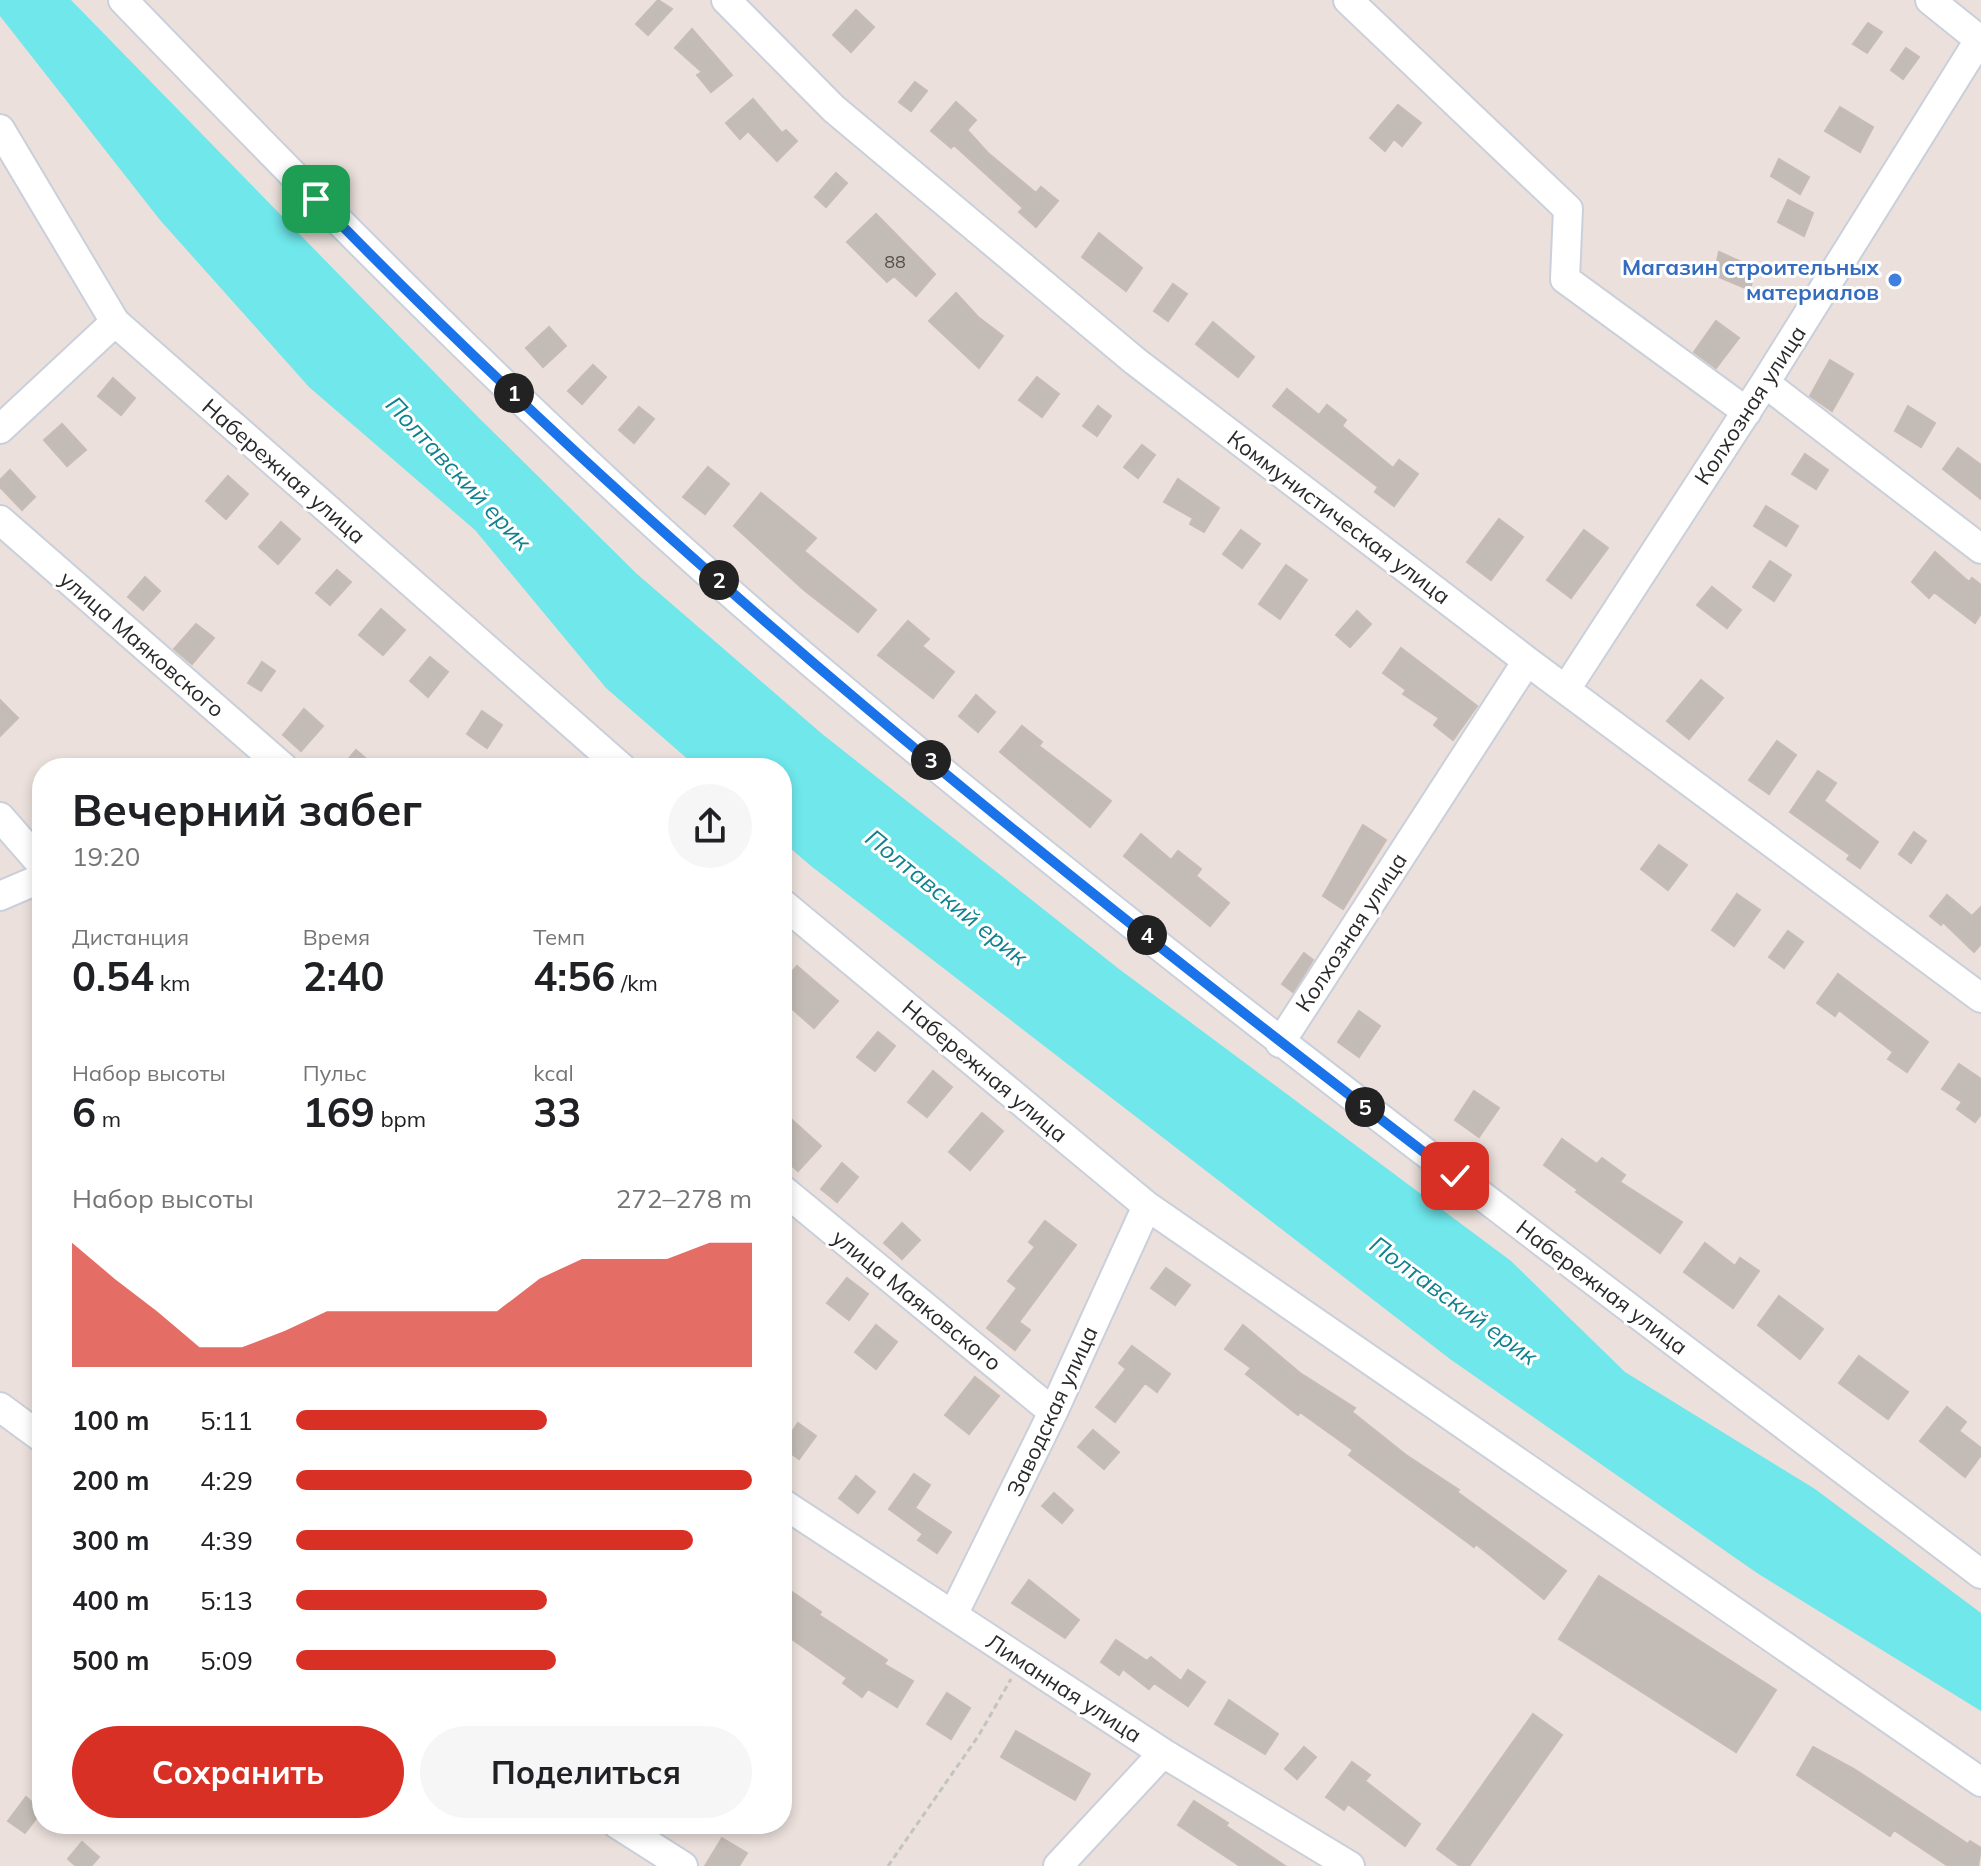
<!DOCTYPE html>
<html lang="ru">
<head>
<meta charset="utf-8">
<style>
	:root { --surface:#fff; --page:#f6f6f6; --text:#202124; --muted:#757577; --accent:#d93025 }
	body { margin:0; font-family:Mulish,sans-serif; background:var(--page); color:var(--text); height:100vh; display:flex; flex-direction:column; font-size:30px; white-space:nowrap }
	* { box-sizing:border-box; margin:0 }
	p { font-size:26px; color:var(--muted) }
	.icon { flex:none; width:44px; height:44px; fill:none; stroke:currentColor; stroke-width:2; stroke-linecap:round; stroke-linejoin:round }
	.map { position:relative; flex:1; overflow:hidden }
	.side { position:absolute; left:32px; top:758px; width:760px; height:1076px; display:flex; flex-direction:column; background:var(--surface); border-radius:32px; box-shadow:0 4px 12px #0003 }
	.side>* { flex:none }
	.pin { position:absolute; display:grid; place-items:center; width:68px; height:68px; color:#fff; margin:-34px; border-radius:16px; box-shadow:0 4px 12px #0006 }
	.km { position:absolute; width:40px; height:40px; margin:-20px; border-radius:50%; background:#222; color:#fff; font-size:22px; line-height:40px; text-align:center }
	.round { display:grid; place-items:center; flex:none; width:84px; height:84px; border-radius:42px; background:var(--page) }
	.overview { display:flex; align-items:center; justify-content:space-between; height:136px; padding:0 40px }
	h1 { font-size:44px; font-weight:700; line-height:60px }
	.stats { display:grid; grid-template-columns:repeat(3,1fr); gap:12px; height:136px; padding:8px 40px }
	.stats div { display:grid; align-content:center }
	.stats b { font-size:40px; font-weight:700 }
	.stats small { font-size:22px; font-weight:400 }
	.stats p { font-size:22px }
	.chart { height:224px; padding:16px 40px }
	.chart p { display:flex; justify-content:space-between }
	.chart svg { width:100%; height:144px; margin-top:8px; fill:var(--accent); opacity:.7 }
	.button { display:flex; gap:16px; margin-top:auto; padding:16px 40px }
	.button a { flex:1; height:92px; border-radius:48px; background:var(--accent); color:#fff; font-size:32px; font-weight:700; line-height:92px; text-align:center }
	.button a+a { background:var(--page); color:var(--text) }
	ul { padding:0 40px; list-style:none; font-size:26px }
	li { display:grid; grid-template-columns:128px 96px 1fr; align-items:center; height:60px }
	li i { height:20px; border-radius:10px; background:var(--accent) }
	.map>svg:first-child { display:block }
</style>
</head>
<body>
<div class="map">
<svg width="1981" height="1866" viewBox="0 0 1981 1866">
	<rect width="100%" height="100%" fill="#ebe0db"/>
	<!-- water -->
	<path fill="#6fe7eb" d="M0,0H71L478,417L637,574L821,733L1119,969L1511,1261L1625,1372L1815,1489L1981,1613V1711L1757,1573L1450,1359L811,866L782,841V768H698L606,688L475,530L309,387L160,220L0,16Z"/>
	<!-- building -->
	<path fill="#c3bcb6" stroke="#c6bcb5" stroke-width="2" d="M658,0L672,9L648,35L636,24Z
		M856,10L874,27L851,52L833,35Z
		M1868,23L1882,32L1867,53L1853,44Z
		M692,29L732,75L711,92L697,75L702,72L675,48Z
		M1906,48L1919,57L1903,79L1891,70Z
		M915,82L927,91L911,111L899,102Z
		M753,99L782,133L786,130L797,141L777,161L748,131L740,139L726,123Z
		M956,102L976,120L967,130L988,153L1036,193L1041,187L1058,201L1036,227L1019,212L1023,208L954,145L951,148L931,131Z
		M1398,105L1421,123L1402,146L1394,139L1385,151L1370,138Z
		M1840,107L1873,127L1860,152L1825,131Z
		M1779,159L1809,177L1800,194L1771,176Z
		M836,173L847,183L826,207L815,197Z
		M1788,200L1813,213L1804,236L1778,222Z
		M876,214L935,274L916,296L894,276L887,282L847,242Z
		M1099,233L1142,268L1126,291L1082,257Z
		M1719,252L1755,268L1750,290L1714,275Z
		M1173,284L1187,294L1168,321L1154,311Z
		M956,293L978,317L1003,336L979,368L929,321Z
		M1716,321L1739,338L1716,368L1694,352Z
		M1213,322L1254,357L1238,377L1196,344Z
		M549,327L566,346L543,367L526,348Z
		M1830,360L1853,374L1832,411L1810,396Z
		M593,365L606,377L582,404L568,391Z
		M1037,377L1059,394L1042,417L1019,400Z
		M113,378L135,398L121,415L98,396Z
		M1287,389L1319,415L1327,405L1346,420L1342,426L1393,468L1399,460L1418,474L1394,506L1375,492L1378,487L1273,406Z
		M1098,406L1111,416L1097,436L1083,426Z
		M1908,406L1935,423L1921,447L1895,431Z
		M639,407L654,419L634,443L619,430Z
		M62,424L86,450L67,466L44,440Z
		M1142,445L1155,455L1138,478L1124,467Z
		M1958,448L1981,465V499L1943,469Z
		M1805,454L1828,470L1816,489L1792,474Z
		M708,467L729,484L705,514L683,497Z
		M10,470L35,497L22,510L0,487V480Z
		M228,476L248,494L226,519L206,501Z
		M1178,479L1219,508L1204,532L1190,524L1193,518L1164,502Z
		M761,493L816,538L804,551L876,610L858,632L804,590L734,526Z
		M1766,506L1798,526L1786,546L1754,526Z
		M1499,519L1523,537L1491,580L1467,562Z
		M281,522L300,539L278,564L259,547Z
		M1241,530L1260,544L1242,568L1223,554Z
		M1584,530L1608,548L1571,598L1547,580Z
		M1935,552L1969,582L1972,578L1981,585V613L1975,623L1934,592L1929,598L1912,582Z
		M1770,561L1791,575L1774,601L1753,587Z
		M1286,565L1307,580L1280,619L1259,604Z
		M337,570L351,582L330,605L316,593Z
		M145,577L160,591L143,610L128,597Z
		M1712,587L1741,610L1727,628L1697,605Z
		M381,609L405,630L383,655L359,635Z
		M1357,611L1371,624L1350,647L1336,635Z
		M908,621L929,639L922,646L954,672L933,698L878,655Z
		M196,624L214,638L192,664L174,649Z
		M1401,648L1477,706L1453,740L1434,725L1439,718L1403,694L1406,690L1383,673Z
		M430,657L448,672L428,697L410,681Z
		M262,662L275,671L261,691L248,683Z
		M1701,680L1723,698L1689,739L1667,721Z
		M976,695L995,712L978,732L959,716Z
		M0,700L18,718L0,736Z
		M304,709L323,726L301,751L283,735Z
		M482,711L502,725L487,748L467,734Z
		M1022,726L1042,742L1039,746L1111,801L1090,827L1000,752Z
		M1777,741L1796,755L1769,794L1749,780Z
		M356,750L377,768H341Z
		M1818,771L1836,783L1824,801L1878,842L1860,868L1847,859L1850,855L1790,812Z
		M1363,825L1386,840L1343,909L1323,896Z
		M1914,832L1926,841L1911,863L1899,854Z
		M1141,834L1171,860L1178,851L1201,869L1196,876L1229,903L1210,926L1124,856Z
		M1659,845L1687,865L1668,890L1641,869Z
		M1737,894L1760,910L1734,946L1712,930Z
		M1947,895L1972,916L1981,907V944L1974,952L1943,922L1941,925L1930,916Z
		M1788,931L1803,942L1784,968L1769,957Z
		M1304,953L1313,960L1293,992L1282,984Z
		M797,966L838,1001L814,1028L782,1000V983Z
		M1838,974L1928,1042L1907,1072L1888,1059L1893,1052L1839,1010L1835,1016L1817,1003Z
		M1359,1011L1380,1026L1359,1057L1338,1042Z
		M878,1032L895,1046L875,1071L857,1057Z
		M1959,1064L1981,1079V1114L1975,1122L1957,1109L1962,1102L1942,1089Z
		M933,1071L952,1087L927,1117L908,1102Z
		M1474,1091L1499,1108L1479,1137L1455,1120Z
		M982,1113L1003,1131L970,1170L949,1152Z
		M791,1119L821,1146L798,1171L782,1157V1129Z
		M1562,1139L1597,1164L1602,1158L1625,1175L1620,1182L1682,1222L1660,1253L1576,1192L1578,1190L1544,1165Z
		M842,1163L858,1177L837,1202L821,1189Z
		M1045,1221L1076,1245L1019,1322L1030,1330L1015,1350L987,1328L1017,1288L1008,1281L1035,1247L1029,1242Z
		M902,1223L920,1240L902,1259L884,1243Z
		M1705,1243L1735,1266L1740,1258L1759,1271L1733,1308L1684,1272Z
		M1166,1268L1190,1285L1175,1305L1151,1288Z
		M847,1278L868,1294L849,1320L827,1303Z
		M1779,1296L1823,1329L1800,1359L1758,1325Z
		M876,1325L897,1342L876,1369L855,1352Z
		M1243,1325L1300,1373L1355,1408L1352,1412L1406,1455L1459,1490L1457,1492L1566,1571L1544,1599L1476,1544L1474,1547L1349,1455L1353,1450L1300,1412L1298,1415L1246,1374L1251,1368L1225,1349Z
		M1132,1346L1170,1374L1157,1392L1145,1383L1115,1422L1096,1407L1126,1369L1119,1363Z
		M1859,1356L1908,1392L1888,1419L1839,1383Z
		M975,1377L999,1396L969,1434L945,1415Z
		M1947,1407L1966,1422L1959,1431L1981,1448V1455L1965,1477L1920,1441Z
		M798,1423L816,1436L799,1459L782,1447Z
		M1093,1430L1119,1452L1104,1469L1078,1447Z
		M914,1474L930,1485L915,1508L951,1532L937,1553L918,1540L923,1534L889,1509Z
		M856,1476L875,1492L858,1513L839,1498Z
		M1054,1493L1073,1510L1062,1523L1042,1506Z
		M1599,1576L1776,1690L1736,1752L1559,1639Z
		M1029,1580L1079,1620L1065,1638L1012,1603Z
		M782,1585L821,1612L819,1615L887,1660L884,1664L913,1681L897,1707L868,1689L862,1697L843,1683L847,1678L782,1632Z
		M1116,1640L1147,1661L1151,1657L1181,1681L1188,1670L1205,1682L1188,1706L1154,1683L1149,1689L1123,1669L1119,1675L1101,1662Z
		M947,1693L970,1708L951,1739L927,1724Z
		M1229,1700L1278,1734L1265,1754L1215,1724Z
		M1533,1714L1562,1735L1469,1866H1460L1437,1849Z
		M1016,1731L1090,1774L1075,1800L1001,1757Z
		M1304,1747L1316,1757L1297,1779L1285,1769Z
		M1813,1747L1854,1769L1968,1844L1970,1841L1981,1848L1978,1866H1948L1894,1830L1890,1836L1797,1775Z
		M1352,1762L1370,1775L1365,1781L1420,1824L1405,1846L1348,1804L1344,1810L1326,1797Z
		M26,1797L42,1811L25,1833L8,1821Z
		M1194,1801L1228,1823L1226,1826L1285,1866H1240L1178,1825Z
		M722,1838L747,1853L739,1866H705Z
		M82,1842L99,1857L91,1866H76L68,1859Z"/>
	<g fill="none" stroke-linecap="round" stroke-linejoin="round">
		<!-- minor casing -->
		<g stroke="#c9d0db" stroke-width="32">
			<path id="minor" d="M123,0C347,232 573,462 821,671C1196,986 1591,1278 1981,1574
				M726,0L834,109L1135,361L1527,661L1981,998
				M1348,0L1568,209L1565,279L1747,412
				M1930,0L1981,41
				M0,129L115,322L622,768
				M1765,383L1981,549
				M0,429L115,322
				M0,520L284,768
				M1566,689L1765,383L1981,37
				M0,817L42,865
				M0,896L42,878
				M782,903L1147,1206L1981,1782
				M1280,1043L1527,661
				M782,1189L1053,1412
				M0,1407L42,1438
				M782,1503L1163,1753L1350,1866
				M953,1615L1053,1412L1147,1206
				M617,1824L683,1866
				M1058,1866L1163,1753"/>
		</g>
		<!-- path -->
		<path stroke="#c3c3c3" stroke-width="3" stroke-dasharray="6 4" stroke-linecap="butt" d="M888,1866L979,1735L1011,1679"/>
		<!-- minor -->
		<use href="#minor" stroke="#fff" stroke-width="28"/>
	</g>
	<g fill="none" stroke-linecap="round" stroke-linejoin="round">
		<!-- route casing -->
		<g stroke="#fff" stroke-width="16">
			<path id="route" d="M316,199C664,558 1058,873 1455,1176"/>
		</g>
		<!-- route -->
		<use href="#route" stroke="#1a73e8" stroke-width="10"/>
	</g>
	<!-- markers -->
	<circle fill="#3f7fe0" stroke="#fff" stroke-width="3" cx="1895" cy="280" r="8"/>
	<g text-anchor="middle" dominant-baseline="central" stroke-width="6" stroke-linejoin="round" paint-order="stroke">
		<!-- number labels -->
		<g font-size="18" fill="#504e4c">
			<text x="895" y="261">88</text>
		</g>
		<!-- shop labels -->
		<g font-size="22" font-weight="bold" fill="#366cbe" stroke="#fff" text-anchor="end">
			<text x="1879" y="267">Магазин строительных<tspan x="1879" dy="25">материалов</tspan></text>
		</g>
		<!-- street labels -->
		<g font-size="22" fill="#292929" stroke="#fff">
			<text transform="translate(1750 405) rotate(-57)">Колхозная улица</text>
			<text transform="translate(284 471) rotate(41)">Набережная улица</text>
			<text transform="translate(1339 517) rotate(37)">Коммунистическая улица</text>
			<text transform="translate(142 644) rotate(41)">улица Маяковского</text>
			<text transform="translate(1351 932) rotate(-57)">Колхозная улица</text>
			<text transform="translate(985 1071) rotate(40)">Набережная улица</text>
			<text transform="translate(1602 1287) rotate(37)">Набережная улица</text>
			<text transform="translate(917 1300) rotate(39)">улица Маяковского</text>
			<text transform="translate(1052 1411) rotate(-65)">Заводская улица</text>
			<text transform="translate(1064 1688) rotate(33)">Лиманная улица</text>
		</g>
		<!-- water labels -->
		<g font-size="24" font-style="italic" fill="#10818e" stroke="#fff">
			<text transform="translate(459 473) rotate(47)">Полтавский ерик</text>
			<text transform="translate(947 897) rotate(39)">Полтавский ерик</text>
			<text transform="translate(1454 1300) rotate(36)">Полтавский ерик</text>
		</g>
	</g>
</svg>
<div class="pin" style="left:316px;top:199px;background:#1e9e55"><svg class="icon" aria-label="arrive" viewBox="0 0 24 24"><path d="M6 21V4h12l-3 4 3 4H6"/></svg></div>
<div class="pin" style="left:1455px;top:1176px;background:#d93025"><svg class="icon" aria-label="check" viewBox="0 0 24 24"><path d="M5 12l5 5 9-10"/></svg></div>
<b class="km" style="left:514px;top:393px">1</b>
<b class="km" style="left:719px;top:580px">2</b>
<b class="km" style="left:931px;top:760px">3</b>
<b class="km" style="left:1147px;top:935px">4</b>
<b class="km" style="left:1365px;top:1107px">5</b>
<section class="side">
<div class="overview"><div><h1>Вечерний забег</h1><p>19:20</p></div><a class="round"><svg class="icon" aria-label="share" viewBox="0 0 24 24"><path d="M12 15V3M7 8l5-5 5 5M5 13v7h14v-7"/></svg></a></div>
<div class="stats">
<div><p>Дистанция</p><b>0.54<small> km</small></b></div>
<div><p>Время</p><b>2:40</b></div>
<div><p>Темп</p><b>4:56<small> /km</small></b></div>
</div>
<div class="stats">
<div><p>Набор высоты</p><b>6<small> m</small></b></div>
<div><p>Пульс</p><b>169<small> bpm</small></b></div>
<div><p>kcal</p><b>33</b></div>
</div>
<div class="chart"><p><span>Набор высоты</span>272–278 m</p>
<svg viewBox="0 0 160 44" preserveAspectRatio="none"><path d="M0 44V6L10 17L20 27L30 38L40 38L50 33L60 27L70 27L80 27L90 27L100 27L110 17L120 11L130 11L140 11L150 6L160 6V44z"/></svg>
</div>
<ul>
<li><b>100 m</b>5:11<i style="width:55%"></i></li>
<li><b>200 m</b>4:29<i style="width:100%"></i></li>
<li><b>300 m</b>4:39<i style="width:87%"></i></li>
<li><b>400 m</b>5:13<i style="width:55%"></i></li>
<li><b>500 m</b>5:09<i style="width:57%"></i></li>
</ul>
<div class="button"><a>Сохранить</a><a>Поделиться</a></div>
</section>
</div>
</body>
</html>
